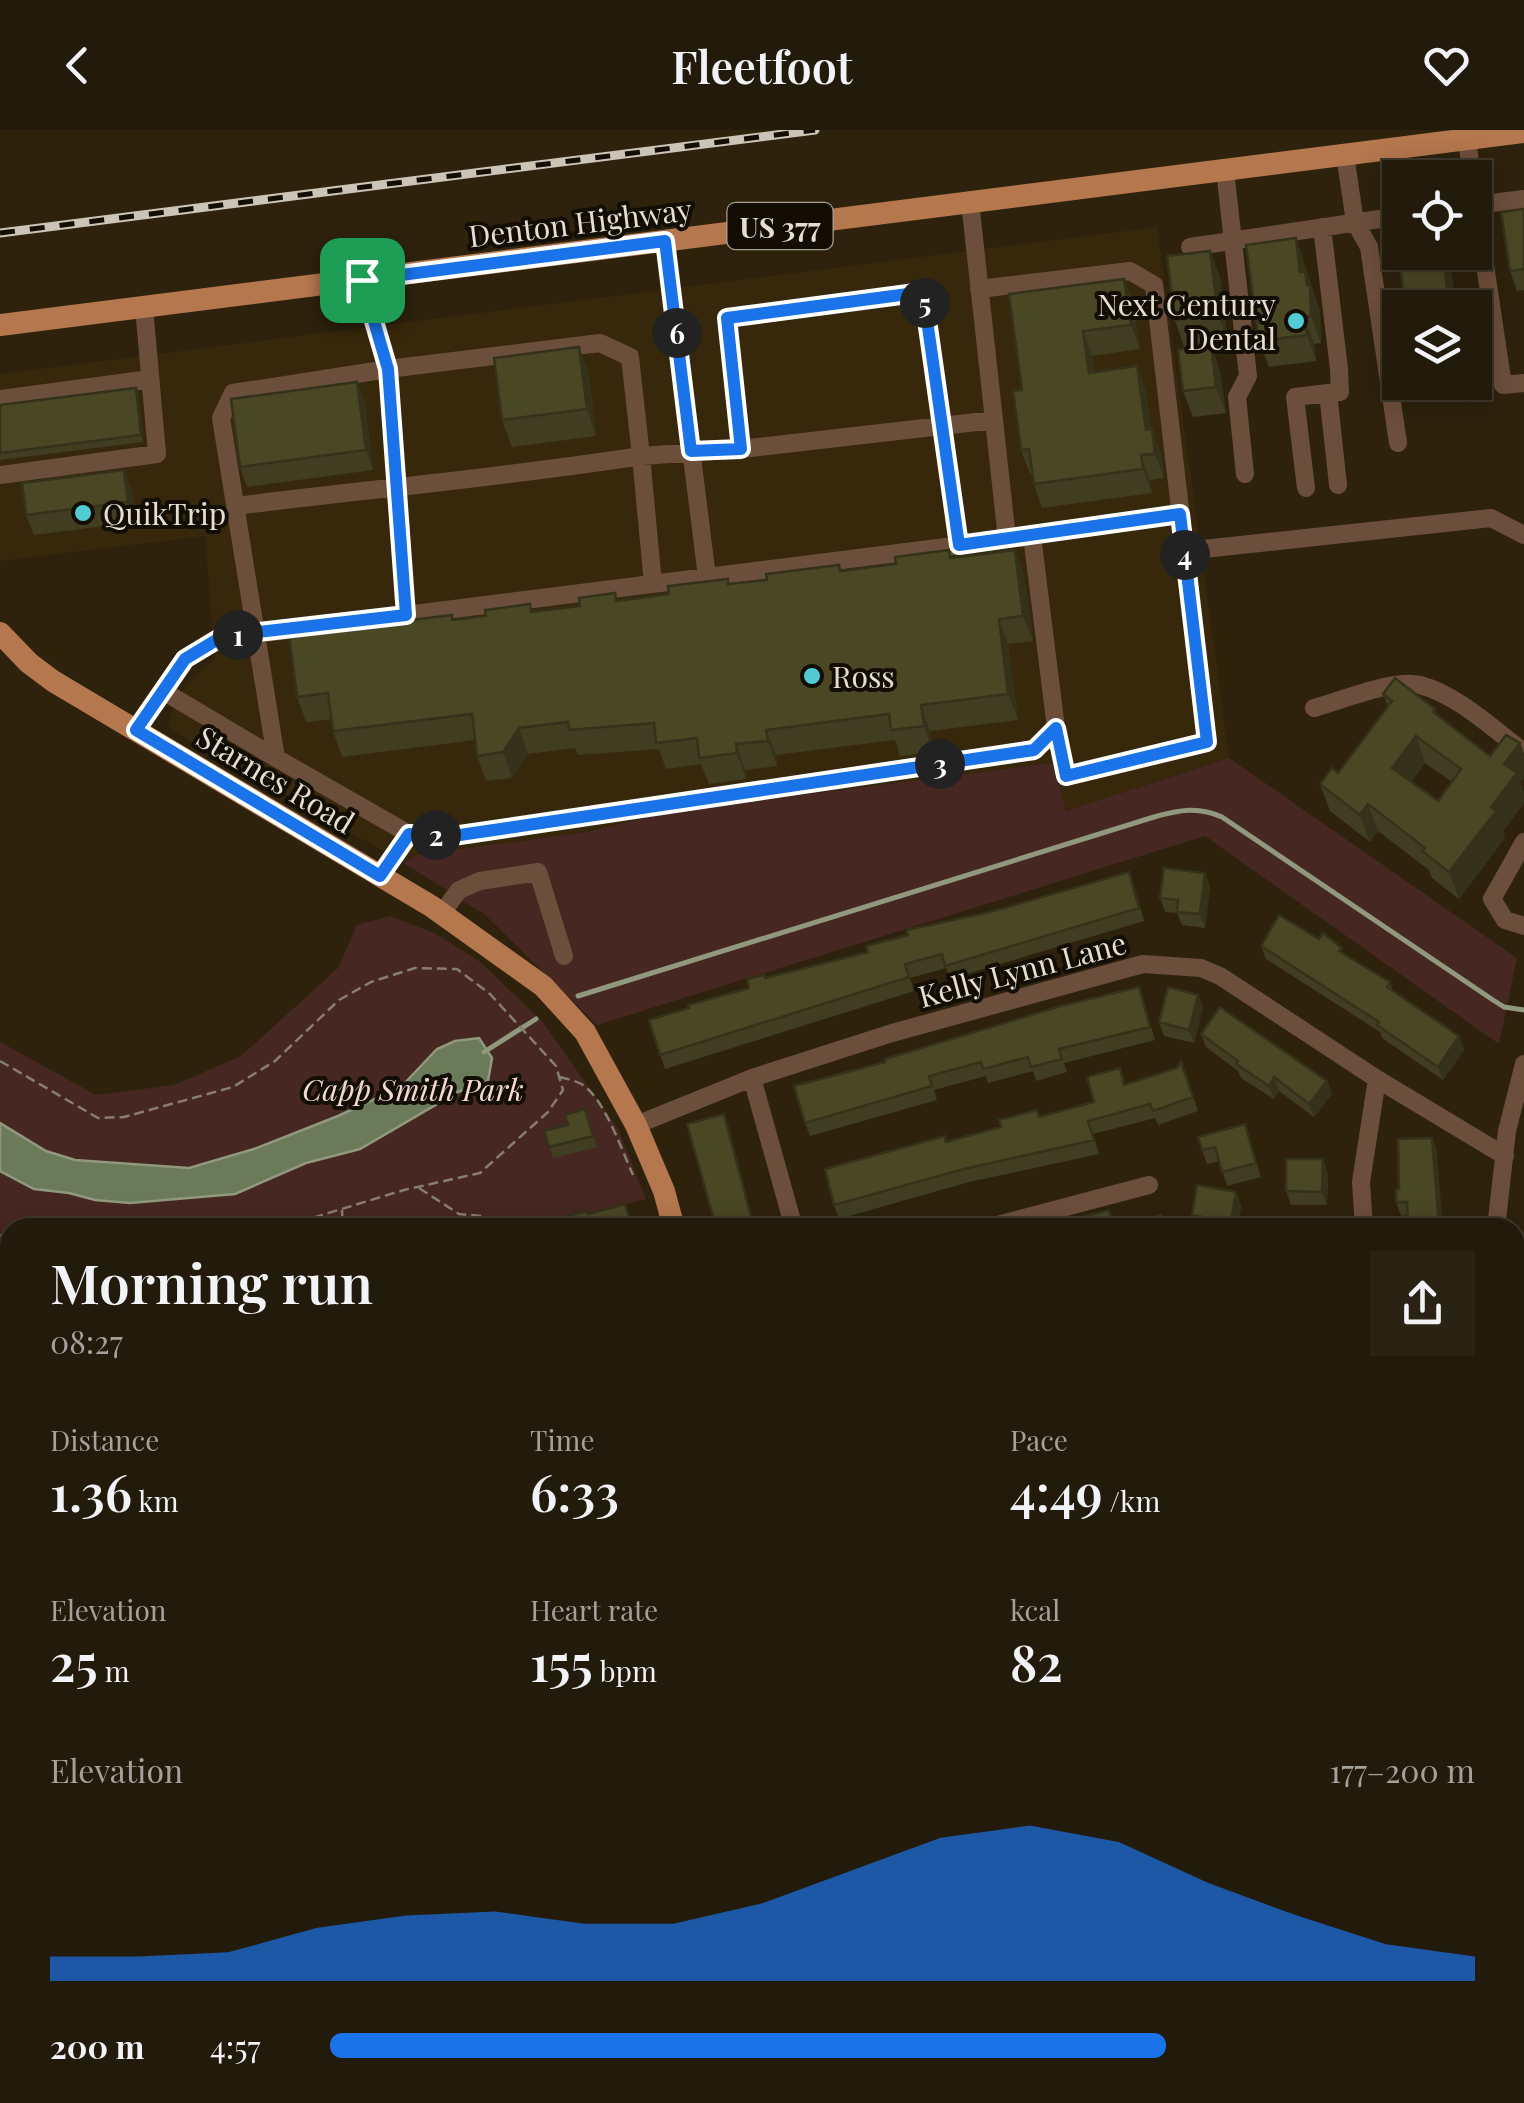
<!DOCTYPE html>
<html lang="en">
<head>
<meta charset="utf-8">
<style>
	:root { --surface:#221a0a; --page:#2a2313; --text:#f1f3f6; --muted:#a2a19c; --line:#3f382b; --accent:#1a73e8 }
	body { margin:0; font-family:"Playfair Display",serif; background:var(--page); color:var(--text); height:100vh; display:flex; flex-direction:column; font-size:38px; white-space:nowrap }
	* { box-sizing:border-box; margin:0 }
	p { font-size:32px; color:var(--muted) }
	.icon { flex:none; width:55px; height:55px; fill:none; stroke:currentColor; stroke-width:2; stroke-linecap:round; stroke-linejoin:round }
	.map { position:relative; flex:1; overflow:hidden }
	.side { position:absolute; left:0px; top:1088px; width:1525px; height:888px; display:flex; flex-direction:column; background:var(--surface); border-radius:30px 30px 0 0; box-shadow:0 5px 25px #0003,0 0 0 2px var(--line) }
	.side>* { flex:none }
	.controls { position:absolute; left:1382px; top:30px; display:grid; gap:20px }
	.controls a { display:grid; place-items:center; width:110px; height:110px; border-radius:0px; background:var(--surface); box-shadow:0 5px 25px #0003,0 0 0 2px var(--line); font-size:50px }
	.pin { position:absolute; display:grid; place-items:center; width:85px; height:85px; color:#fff; margin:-42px; border-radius:20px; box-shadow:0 5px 15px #0006 }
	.km { position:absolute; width:50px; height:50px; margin:-25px; border-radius:50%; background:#222; color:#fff; font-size:28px; line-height:50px; text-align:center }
	.round { display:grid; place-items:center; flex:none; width:105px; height:105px; border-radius:0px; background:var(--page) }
	.overview { display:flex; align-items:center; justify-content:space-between; height:170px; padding:0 50px }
	h1 { font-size:55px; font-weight:600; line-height:75px }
	.metrics { display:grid; grid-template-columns:repeat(3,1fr); gap:15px; height:170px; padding:10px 50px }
	.metrics div { display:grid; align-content:center }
	.metrics b { font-size:50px; font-weight:600 }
	.metrics small { font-size:28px; font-weight:400 }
	.metrics p { font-size:28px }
	.chart { height:280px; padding:20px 50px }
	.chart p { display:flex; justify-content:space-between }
	.chart svg { width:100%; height:180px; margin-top:10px; fill:var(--accent); opacity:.7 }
	ul { padding:0 50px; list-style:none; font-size:32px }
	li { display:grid; grid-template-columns:160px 120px 1fr; align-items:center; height:75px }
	li i { height:25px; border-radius:12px; background:var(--accent) }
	header { display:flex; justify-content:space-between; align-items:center; height:130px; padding:0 50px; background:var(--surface); font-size:45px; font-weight:600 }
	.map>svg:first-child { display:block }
</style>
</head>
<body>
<header><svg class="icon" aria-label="back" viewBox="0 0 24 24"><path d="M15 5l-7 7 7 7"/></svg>Fleetfoot<svg class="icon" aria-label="heart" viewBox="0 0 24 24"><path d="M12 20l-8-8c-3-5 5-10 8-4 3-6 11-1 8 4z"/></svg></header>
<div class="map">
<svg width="1524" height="1973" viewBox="0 0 1524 1973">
	<rect width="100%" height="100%" fill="#2e220d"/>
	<!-- built -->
	<path fill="#38280b" d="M1157,97L1229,628L1065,681L1051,633L669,682L587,702L417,725L404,733L168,598L176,567L215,528L205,406L0,431V244Z
		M357,1965H793L776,1973H359Z"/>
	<!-- green -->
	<path fill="#462722" d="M1229,628L1517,828L1499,914L1205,706L597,895L484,784L404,733L417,725L587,702L669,682L1052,633L1066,681Z
		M390,786L434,803L478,830L542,891L618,999L646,1069L540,1097L10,1098V1157L0,1160V912L96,965L174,955L241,926L338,838L357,795Z"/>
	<!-- water -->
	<path fill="#6b7a59" stroke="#90987d" stroke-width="2.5" d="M479,908L492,928L488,951L458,962L360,1019L306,1033L235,1064L130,1073L95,1070L69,1063L34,1059L0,1041V993L46,1021L75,1030L189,1038L254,1019L338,986L401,957L437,919L455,911Z"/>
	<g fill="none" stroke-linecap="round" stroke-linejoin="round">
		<!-- stream -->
		<path stroke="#90987d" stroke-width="5" d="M578,866L1154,687C1179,680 1198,676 1222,687L1493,870L1504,877L1524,880
			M484,922L536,889"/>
		<!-- path -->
		<path stroke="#887e6d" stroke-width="2.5" stroke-dasharray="10 5" stroke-linecap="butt" d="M0,931L98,988L124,987L233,957L275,931L339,870L371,852L415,838L457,839L490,864L556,936L563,960L548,982L480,1043L404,1060L279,1098
			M560,947C567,949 577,951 583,955C605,970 622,1021 633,1045
			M419,1058L459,1084L482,1086
			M342,1080L343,1098
			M0,1105L10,1110
			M0,1122L10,1125"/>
		<!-- minor -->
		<path stroke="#6c4f3b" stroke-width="18" d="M1467,9L1472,48
			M1345,25L1355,92L1369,117L1398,313
			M1225,40L1248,246L1237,267L1245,344
			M1475,68L1503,255L1524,253
			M970,72L994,290
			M1475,75L1524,69
			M1322,97L1339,239L1340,262L1328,263L1338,355
			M665,111L707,447
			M1190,117L1400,86
			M979,159L1130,141L1154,155L1207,611L1066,646L1056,598
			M0,269L150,249
			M741,319L727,188L923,162L959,415
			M0,345L157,324L144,177
			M1306,358L1295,267L1328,263
			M236,376C371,359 506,347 641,326L630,227L600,213L388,239L406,485
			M1032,406L1181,384
			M1185,421L1491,388L1524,405
			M653,454L641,326L741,319L994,290L1007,409
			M163,561L276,628
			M1314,578C1340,571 1395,548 1420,555C1458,565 1493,599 1524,622
			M136,601L185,529L223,506L256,504L1032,406L1056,598L1034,620L453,706L409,704L276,628L221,288L233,263L388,239L362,149
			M1524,712L1492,769L1505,790L1524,796
			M380,746L409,704
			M442,783L459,760L480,751L538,742L564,826
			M752,948L794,1098
			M636,995L752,948L892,903L1143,834L1201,838L1220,846L1377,949L1505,1026
			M986,1098L1149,1055
			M1364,1098L1361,1052L1377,949
			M1496,1098L1507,1001L1524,934
			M1515,1247L1524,1284
			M0,1391L10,1433
			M1515,1416L1524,1413
			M0,1541L10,1539
			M0,1667L10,1664
			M1515,1684L1524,1691
			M1515,1819L1524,1811
			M137,1965L139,1973
			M337,1965L339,1973
			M436,1965L448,1968L463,1965
			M1045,1965L1062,1973L1095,1965
			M835,1973L860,1965"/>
		<!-- major -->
		<path stroke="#b4774e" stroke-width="22" d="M0,195L1524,2
			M0,503L29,533L53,551L431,776L543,856L585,902L636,995L664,1061L674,1098
			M899,1965L901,1973"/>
		<!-- rail casing -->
		<g stroke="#ccc4b6" stroke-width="9">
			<path id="rail" d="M0,103L815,0"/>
		</g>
		<!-- rail -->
		<use href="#rail" stroke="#120d05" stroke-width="5" stroke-dasharray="15" stroke-linecap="butt"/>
	</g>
	<!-- wall -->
	<path fill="#403d20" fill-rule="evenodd" d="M1524,79V160L1517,161L1510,141Z
		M1210,121L1220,147L1228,212L1184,217L1175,190Z
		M1306,135L1307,147L1320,181L1321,213L1314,214L1316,231L1269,237L1259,211Z
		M1124,149L1133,173L1140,219L1092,226L1094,242L1137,236L1146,260L1151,299L1161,323L1164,348L1150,350L1152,363L1042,378L1034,354L1032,344H1030L1021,320L1022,260Z
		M579,217L589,244L596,306L512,317L502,290Z
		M1220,241L1226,283L1193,287L1183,261Z
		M357,252L365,273L373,340L247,357L240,337Z
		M136,258L138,264L143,312L0,330V275Z
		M132,360L136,392L34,405L26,385Z
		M949,420L952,428L1015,420L1024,445L1033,511L1008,514L1018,590L930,601L933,622L900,626L895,610L776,625L777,636L745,640L746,649L709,654L701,634L666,639L659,619L578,625L575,618L528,624L512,648L486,651L477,626L475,610L342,627L333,601L332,589L306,592L297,567L452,485L454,490L486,486L530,474L533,482L580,476L767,450L839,435L841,441L896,434Z
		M1383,564L1435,579L1438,587L1490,626L1520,613L1524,624V647L1520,652L1524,663V673L1503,701L1505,708L1459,769L1432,748L1429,740L1378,701L1370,712L1330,681L1320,654L1338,643L1388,577ZM1425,633L1452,652L1438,671L1411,652Z
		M1134,755L1144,791L950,849L946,838L910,848L914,861L665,939L649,890L749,858L765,848Z
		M1210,756L1205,798L1182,795L1177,783L1165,782L1160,768Z
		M1261,816L1345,825L1390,852L1393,861L1459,906L1464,920L1443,950L1382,908L1380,902L1266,829Z
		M1198,865L1203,878L1194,913L1164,906L1159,892Z
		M1144,871L1155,910L1064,933L1067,942L1036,951L1033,941L988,953L986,946L934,960L937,970L810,1006L805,993L885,932Z
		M1201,904L1327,951L1332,964L1314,987L1279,961L1274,969L1241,948L1238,941L1206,917Z
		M1181,932L1198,981L1158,995L1155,988L1093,1004L1099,1024L969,1052L839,1089L834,1075L946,1011L1094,972L1126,954L1177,938Z
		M585,979L597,1017L553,1028L549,1017Z
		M1245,994L1261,1047L1227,1056L1219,1031L1207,1034L1202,1020Z
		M1432,1008L1437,1022L1408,1085L1401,1086L1396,1072L1399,1059Z
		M1328,1043L1327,1075H1291L1286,1061Z
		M1236,1062L1241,1076L1238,1098H1197L1192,1085Z
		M1520,1433L1524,1443V1500L1515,1489V1435Z
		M10,1558V1621L0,1623V1561Z
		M1515,1591L1524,1594V1648L1522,1643L1515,1641Z
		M55,1965H101L102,1968L91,1971L92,1973H58Z
		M933,1965H997L999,1973H935Z
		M1160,1965H1372L1342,1973H1129Z"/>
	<!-- shaded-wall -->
	<path fill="#34321a" d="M1296,108L1320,181L1321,213L1311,186L1300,142Z
		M1210,121L1220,147L1228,212L1218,185Z
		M1443,122H1449L1456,178H1449Z
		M1124,149L1133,173L1140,219L1131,195Z
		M1304,187L1314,214L1316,231L1307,205Z
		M1083,201L1092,226L1097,267L1089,243Z
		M1211,214L1220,241L1226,283L1216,257Z
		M579,217L589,244L596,306L587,279Z
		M1137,236L1146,260L1154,324L1146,300Z
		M357,252L365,273L373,340L366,320Z
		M136,258L138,264L143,312L141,305Z
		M1152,299L1161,323L1164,348L1155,324Z
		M1141,325L1150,350L1152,363L1143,339Z
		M124,340L132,360L136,392L128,372Z
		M1015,420L1024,445L1033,511L1023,486Z
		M999,489L1008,514L1018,590L1008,564Z
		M921,575L930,601L933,622L924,596Z
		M519,598L528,624L512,648L503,622Z
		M766,600L776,625L777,636L768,611Z
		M1416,606L1425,633L1402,665L1392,638Z
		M1520,613L1524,624V647L1520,652L1524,663V673L1503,701L1505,708L1459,769L1449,742L1491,677L1504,634Z
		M736,614L745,640L746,649L737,623Z
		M1368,674L1378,701L1370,712L1360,685Z
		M1205,743L1210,756L1205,798L1200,784Z
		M1198,865L1203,878L1194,913L1189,900Z
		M1459,906L1464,920L1443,950L1438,937Z
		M1274,947L1279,961L1274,969L1269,956Z
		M1327,951L1332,964L1314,987L1309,974Z
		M724,984L729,997L755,1098H754Z
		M1432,1008L1437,1022L1443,1098L1439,1097Z
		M1323,1029L1328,1043L1327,1075L1322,1062Z
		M1236,1062L1241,1076L1238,1098H1230Z
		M1523,1738L1524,1755L1515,1763V1745Z
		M1524,1883V1900L1515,1907V1890Z"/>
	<!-- building -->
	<path fill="#4a4725" stroke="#34321a" stroke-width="2.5" fill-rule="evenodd" d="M1524,79V139L1510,141L1501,82Z
		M1400,100V122H1443L1449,178H1405L1396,101Z
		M1296,108L1300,142L1305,141L1307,155L1310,154L1311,186L1304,187L1307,205L1259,211L1246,115Z
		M1210,121L1218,185L1175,190L1167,126Z
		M1124,149L1131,195L1083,201L1089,243L1137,236L1146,300L1152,299L1155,324L1141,325L1143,339L1034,354L1029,319L1021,320L1013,261L1022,260L1009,164Z
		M1211,214L1216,257L1183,261L1178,220Z
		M579,217L587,279L502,290L494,228Z
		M357,252L366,320L240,337L231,269Z
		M136,258L141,305L0,323V275Z
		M124,340L128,372L26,385L22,353Z
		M949,420L950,428L1015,420L1023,486L999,489L1008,564L921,575L924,596L891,600L889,584L766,600L768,611L736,614L737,623L699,628L697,608L656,613L654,593L569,600L568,592L519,598L503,622L477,626L472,584L333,601L328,563L297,567L289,505L452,485V490L486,486L485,480L530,474L531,482L580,476L579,468L615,463L616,471L669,464L668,456L728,449V454L767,450L766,444L839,435L840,441L896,434L895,427Z
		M1395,548L1435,579L1433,582L1490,626L1506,605L1520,613L1504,634L1517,643L1491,677L1496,681L1449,742L1422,721L1425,718L1368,674L1360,685L1320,654L1332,638L1338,643L1392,571L1383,564ZM1416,606L1461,639L1438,671L1392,638Z
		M1164,738L1205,743L1200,784L1177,782L1178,770L1160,768Z
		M1129,742L1139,778L945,836L942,824L905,834L909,847L660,925L649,890L689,878L688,875L749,858L747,849L764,845L765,848L868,822L866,816L908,805L907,800L990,782Z
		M1279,785L1319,809L1323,803L1342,818L1339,821L1390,852L1387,857L1459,906L1438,937L1377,895L1379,892L1261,816Z
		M1139,857L1150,897L1059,919L1062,929L1031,937L1028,927L983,939L981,932L929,946L932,956L805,993L794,956L885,932V929L1061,876Z
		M1168,857L1198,865L1189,900L1159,892Z
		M1220,877L1327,951L1309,974L1274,947L1269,956L1236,934L1238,931L1201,904Z
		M1181,932L1193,967L1153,981L1150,974L1088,991L1094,1010L964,1039L834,1075L825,1039L945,1006L946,1012L1001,997L999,990L1037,980L1039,987L1094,972L1087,947L1120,938L1124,955L1177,938Z
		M585,979L593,1006L549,1017L544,1001L568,995L565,985Z
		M724,984L754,1098H713L711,1091L714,1090L687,994Z
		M1245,994L1256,1033L1222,1042L1215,1017L1202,1020L1198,1007Z
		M1432,1008L1439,1097L1408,1098L1407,1072H1396V1059H1399L1398,1009Z
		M1286,1029H1323L1322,1062L1286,1061Z
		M1197,1055L1236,1062L1230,1098H1206L1208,1088L1192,1085Z
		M625,1074L632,1098H512L546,1086L547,1091L587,1081L588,1084Z
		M1109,1080L1114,1098H1041Z
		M1161,1085L1164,1098H1124L1123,1095Z
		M9,1143L10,1147V1302L0,1263V1145Z
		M1520,1433L1524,1446V1493L1515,1482V1435Z
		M10,1558V1606L0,1608V1561Z
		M1515,1591L1524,1594V1638L1519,1635L1522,1631L1515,1629Z
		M10,1685V1772L8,1773L0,1748V1688Z
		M1515,1729L1523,1738L1515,1745Z
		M1524,1834V1883L1515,1890V1841Z
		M0,1897L10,1934V1965H25L27,1973H0Z
		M58,1965H89L91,1973H60Z
		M175,1965H210L212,1973H177Z
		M268,1965H301L303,1973H270Z
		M933,1965H996V1966L969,1973H945L943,1966L934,1969Z
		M1160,1965H1317L1318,1971L1312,1973H1129Z"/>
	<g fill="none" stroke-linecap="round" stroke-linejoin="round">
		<!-- route casing -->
		<g stroke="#fff" stroke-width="20">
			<path id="route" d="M665,111L691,321L741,319L727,188L923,162L959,415L1180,384L1207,612L1066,646L1056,598L1034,620L453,706L409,704L380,746L136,600L185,529L223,506L406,485L388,239L362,150Z"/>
		</g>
		<!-- route -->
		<use href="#route" stroke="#1a73e8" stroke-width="12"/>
	</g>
	<!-- markers -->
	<g fill="#51ccd4" stroke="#120d05" stroke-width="4">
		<circle cx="1296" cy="191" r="10"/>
		<circle cx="83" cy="383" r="10"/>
		<circle cx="812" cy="546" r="10"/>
	</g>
	<g text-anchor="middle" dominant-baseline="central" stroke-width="8" stroke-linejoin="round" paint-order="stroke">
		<!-- shield labels -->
		<rect fill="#120d05" stroke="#a69f94" stroke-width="2.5" x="727.5" y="73" width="105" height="46" rx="8"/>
		<g font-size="28" font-weight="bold" fill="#e6ded1">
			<text x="780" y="96">US 377</text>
		</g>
		<!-- street labels -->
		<g font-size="30" fill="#e6ded1" stroke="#120d05">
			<text transform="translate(580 92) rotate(-7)">Denton Highway</text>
			<text transform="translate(276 649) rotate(31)">Starnes Road</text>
			<text transform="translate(1022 839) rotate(-15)">Kelly Lynn Lane</text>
		</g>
		<!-- poi labels -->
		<g font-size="30" fill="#e6ded1" stroke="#120d05" text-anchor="start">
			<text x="1276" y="174" text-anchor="end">Next Century<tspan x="1276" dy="34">Dental</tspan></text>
			<text x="103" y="383">QuikTrip</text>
			<text x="832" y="546">Ross</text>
		</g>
		<!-- park labels -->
		<g font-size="30" font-style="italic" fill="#f5d9d4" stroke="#120d05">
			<text x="413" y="959">Capp Smith Park</text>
		</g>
	</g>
</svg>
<div class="controls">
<a><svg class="icon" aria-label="locate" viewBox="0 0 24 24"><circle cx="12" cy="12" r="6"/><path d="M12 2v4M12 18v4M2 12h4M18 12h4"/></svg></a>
<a><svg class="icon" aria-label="layers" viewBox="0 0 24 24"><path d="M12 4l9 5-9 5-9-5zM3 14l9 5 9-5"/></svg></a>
</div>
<div class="pin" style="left:362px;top:150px;background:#1e9e55"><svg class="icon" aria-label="arrive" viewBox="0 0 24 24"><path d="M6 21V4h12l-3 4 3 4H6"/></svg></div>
<b class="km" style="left:238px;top:505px">1</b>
<b class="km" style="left:436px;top:705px">2</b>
<b class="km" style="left:940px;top:634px">3</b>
<b class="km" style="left:1185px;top:425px">4</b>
<b class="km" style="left:925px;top:173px">5</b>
<b class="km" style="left:677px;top:203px">6</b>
<section class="side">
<div class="overview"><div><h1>Morning run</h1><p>08:27</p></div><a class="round"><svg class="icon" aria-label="share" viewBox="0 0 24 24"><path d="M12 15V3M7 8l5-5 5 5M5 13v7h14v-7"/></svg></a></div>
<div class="metrics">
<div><p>Distance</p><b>1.36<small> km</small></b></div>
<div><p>Time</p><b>6:33</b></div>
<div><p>Pace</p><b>4:49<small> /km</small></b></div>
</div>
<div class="metrics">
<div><p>Elevation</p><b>25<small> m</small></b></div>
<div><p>Heart rate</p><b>155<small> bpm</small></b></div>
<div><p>kcal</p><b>82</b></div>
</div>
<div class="chart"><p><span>Elevation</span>177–200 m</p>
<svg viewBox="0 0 160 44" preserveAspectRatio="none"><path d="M0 44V38L10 38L20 37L30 31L40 28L50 27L60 30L70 30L80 25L90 17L100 9L110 6L120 10L130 20L140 28L150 35L160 38V44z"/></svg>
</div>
<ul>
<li><b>200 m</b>4:57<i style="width:73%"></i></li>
</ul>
</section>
</div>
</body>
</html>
